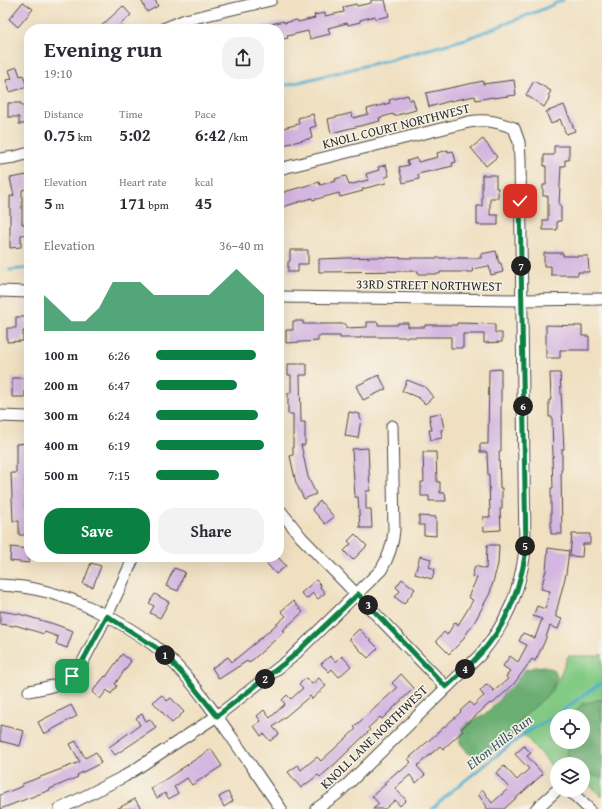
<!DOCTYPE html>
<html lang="en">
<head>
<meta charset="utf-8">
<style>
	:root { --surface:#fff; --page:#f2f2f3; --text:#2b2b33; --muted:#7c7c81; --accent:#0b8043 }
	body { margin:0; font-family:"Gentium Book Plus",serif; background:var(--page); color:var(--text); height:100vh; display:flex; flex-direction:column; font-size:15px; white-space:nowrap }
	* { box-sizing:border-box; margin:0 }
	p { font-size:13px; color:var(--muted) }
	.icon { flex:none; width:22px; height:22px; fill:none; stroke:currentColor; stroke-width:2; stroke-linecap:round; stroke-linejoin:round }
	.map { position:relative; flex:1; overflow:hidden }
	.panel { position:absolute; left:24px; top:24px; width:260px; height:538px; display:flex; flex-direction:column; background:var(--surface); border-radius:16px; box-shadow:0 4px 16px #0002 }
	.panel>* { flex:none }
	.buttons { position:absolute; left:550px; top:709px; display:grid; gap:8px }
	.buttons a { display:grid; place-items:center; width:40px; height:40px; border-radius:50%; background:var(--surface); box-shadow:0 4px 16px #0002; font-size:20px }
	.pin { position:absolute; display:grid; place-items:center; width:34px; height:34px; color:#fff; margin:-17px; border-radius:8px; box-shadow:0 2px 6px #0006 }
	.km { position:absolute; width:20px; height:20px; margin:-10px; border-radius:50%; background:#222; color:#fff; font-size:11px; line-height:20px; text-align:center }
	.round { display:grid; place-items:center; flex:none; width:42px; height:42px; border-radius:16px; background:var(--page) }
	.overview { display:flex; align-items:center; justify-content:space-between; height:68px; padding:0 20px }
	h1 { font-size:22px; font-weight:600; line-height:30px }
	.stats { display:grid; grid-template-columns:repeat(3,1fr); gap:6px; height:68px; padding:4px 20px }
	.stats div { display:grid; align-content:center }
	.stats b { font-size:17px; font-weight:600 }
	.stats small { font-size:11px; font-weight:400 }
	.stats p { font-size:11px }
	.chart { height:112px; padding:8px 20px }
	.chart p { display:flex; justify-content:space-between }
	.chart svg { width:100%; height:72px; margin-top:4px; fill:var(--accent); opacity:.7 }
	.action { display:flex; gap:8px; margin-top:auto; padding:8px 20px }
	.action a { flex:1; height:46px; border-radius:16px; background:var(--accent); color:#fff; font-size:16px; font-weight:600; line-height:46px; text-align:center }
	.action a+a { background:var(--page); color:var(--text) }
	ul { padding:0 20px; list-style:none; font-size:13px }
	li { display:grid; grid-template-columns:64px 48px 1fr; align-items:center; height:30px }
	li i { height:10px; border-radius:5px; background:var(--accent) }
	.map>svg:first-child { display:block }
</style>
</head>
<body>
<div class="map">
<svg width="602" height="809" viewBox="0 0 602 809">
	<rect width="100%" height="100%" fill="#f7f3e8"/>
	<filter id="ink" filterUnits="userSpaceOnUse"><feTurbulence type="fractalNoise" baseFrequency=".025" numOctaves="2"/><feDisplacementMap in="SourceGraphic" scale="8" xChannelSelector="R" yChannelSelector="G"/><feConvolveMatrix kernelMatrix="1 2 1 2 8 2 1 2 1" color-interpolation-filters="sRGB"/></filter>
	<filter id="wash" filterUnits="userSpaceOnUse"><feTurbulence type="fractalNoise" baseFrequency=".012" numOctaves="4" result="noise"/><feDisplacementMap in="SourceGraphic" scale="16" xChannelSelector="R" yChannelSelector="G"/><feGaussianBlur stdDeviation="0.9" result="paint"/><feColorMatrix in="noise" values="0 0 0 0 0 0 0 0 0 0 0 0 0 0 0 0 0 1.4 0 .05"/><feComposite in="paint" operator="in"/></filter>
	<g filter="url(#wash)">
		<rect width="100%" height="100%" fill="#f0e0c1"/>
		<!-- green -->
		<path fill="#83ca85" stroke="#577a58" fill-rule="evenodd" d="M602,654V797L583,779V764H569L566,761L563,764H557V768L555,770L513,722L557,683L568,656H597ZM557,716H583V742H557Z"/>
		<!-- forest -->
		<path fill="#6aae72" stroke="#4a6c4e" d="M544,666L555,670L557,678L551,692L522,718L509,740L498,748L484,756L469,754L460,743V730L468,723L485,714L498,701L521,671L535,667Z
			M602,699V778L583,773V764H568L567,754L570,742H583V716H574V713L582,704Z"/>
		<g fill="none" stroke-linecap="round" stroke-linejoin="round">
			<!-- stream -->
			<path stroke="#51aecf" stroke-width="3" d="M279,87L396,58L466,39L541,10L563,0
				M10,270L29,268
				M432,809L448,794L524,734L555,716L602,682"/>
		</g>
		<g id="blocks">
			<!-- building -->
			<path fill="#d4b6e0" d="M141,0H155L158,6L147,12Z
				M371,0H385L389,16L375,19V16L360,20V22L348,25L347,23L328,28L330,34L310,39L308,31L287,36L288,38L279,40V29H262L261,26L284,21V23L297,20L298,22L315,18L314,15L325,13V16L344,12L343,7L356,4L357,6L371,3Z
				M23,2L33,9L18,27L9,19Z
				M123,6L131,15L121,24L126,29H98Z
				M17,67L20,76L23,75L27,87L10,92L6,80L12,79L9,70Z
				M514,80L516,95L493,98V97L476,100L475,96L450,101L429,107L426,93L483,81V84Z
				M534,81L551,91L548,96L550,97L544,107L526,95Z
				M408,95L409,100L413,99L416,110L394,116L393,114L379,118L380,121L331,133L328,119L352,113L353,118L368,114L367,109L390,103L389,100Z
				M8,103H21V106H29V124H19V117H8Z
				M564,105L575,131L566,134L560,119L551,124L546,112Z
				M313,114L316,126L310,128L312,138L279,146V129L299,124L298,118Z
				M483,139L497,157L486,166L471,148Z
				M554,146H569V160H565V166H561L559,205H561V221H557V230H543V220H548V196H543V185H546V166H544V155H554Z
				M448,150V152L453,151L456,162L452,163L453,166L418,174L419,179L403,183L399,167L409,165L407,161L417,158L418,162L438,157L437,153Z
				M386,165L389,176L385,177L386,183L362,189L363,191L340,197L339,193L313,200L312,198L279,208V195L284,193V192L319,182L320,185L336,181L335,179L346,176L349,185L368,180L366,174L379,170L378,167Z
				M27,175L29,188L22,190V224H29V234L21,235V247L10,248V196H14L10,178Z
				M482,175H496V188H498V198H490V215H498V225H477V206H482Z
				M290,250H308V264H298V272H288V262L290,261Z
				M496,251L499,263H501L503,272L491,275L489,266L472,269L473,272H440V274H418V271L319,272V259L375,257L410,258H481V254Z
				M544,253H563V256H588L589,272H578V275H551V266H544Z
				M16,317H26V331H23V341L7,342V328H16Z
				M293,321H303V324H346V328L367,327V322H378V325H398V323H408V327H425V325H457V323L495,324V333H502V342L484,343V334H463V348H451V337H361V338H340V336H318V341L286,343V330H293Z
				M546,325L582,326V336H589V350H560V358H546Z
				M288,364H307V375H300L301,422H305V445H301L308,477L316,494L304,499L296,483L290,456L293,455V414H288V393H291V375H288Z
				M501,369V451H499L500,488H502V509H500L501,530L484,531L483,517H490L489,475H488L487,452H480V444H488L489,370Z
				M550,373H560L564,449H562V470H561L562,534H551V488H553L552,457H553L552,417H549V400H551Z
				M379,375L386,389L363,400L356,386Z
				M12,378H25V397H12Z
				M407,380L425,387L433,397L425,404L419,398L402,391Z
				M349,412L360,414V418L361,419L358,438L345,436Z
				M441,413L444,429L441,430L442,438L431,440L429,430H432L429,415Z
				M28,443V462H25V509H29V535H19V521H13L11,473H16V444Z
				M368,448L370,491H366V509H371L372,528H360L358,497H355L352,449Z
				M423,452H436L437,482H440V493H445L446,501H429V496H421V482H424Z
				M320,501L334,517L325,524L312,509Z
				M419,516L436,517V536L424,535V525H419Z
				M355,534L367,546L353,560L344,551L351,544L348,541Z
				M572,534H590V544H583L582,557L570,556Z
				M487,545H499L498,564L490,593L475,621L461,642L449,654L436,641L444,632L447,635L455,622L458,625L465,614L473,600L468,597L477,578L472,577L475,566L486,569Z
				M11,547L29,549V563L10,561Z
				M548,548L569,551L566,574L556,613V617L562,619L558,629L550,626L544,643L535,661L532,659L513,685L492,704L490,703L461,729L463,731L443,749L440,746L417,766L425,775L416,783L410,775L395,788L406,800L400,806L395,800L385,809H373L379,804L372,796L386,784L384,783L399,770L400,772L411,762L408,759L461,712L460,711L470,702L473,706L484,696L480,691L487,684L494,691L508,679L506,677L510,671L503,666L510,656L518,662L527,645L519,641L523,633L535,638L542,619L533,616L537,606L545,609L550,591L541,589L546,570Z
				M420,556L431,559L429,567L435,569L432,579L415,574Z
				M261,557H278L286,566L276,574Z
				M91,563L101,566L93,587L83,584Z
				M174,568L185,572L178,591L166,586Z
				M402,579L415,589L404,604L395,597L400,591L396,587Z
				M316,580L321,585L320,587L325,593L318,599L313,593L306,599L301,593Z
				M155,594L169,602L160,618L150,613L154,606L149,603Z
				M293,601L303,612L283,630L285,631L249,663L247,661L219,679L212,668L228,657L232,662L255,643L286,616L281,611Z
				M0,611L19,614L54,624L73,631L67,648L56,644L58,637L45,632L44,634L15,625L14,626L0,624Z
				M359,629L378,648L368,658L349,639Z
				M122,654L131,661L115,684L117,686L111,694L107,690L100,699L92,692L105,676L106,677Z
				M330,656L336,662L342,656L351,666L339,677L332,669L329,672L321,664Z
				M401,674L414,688L382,719L380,717L368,728L370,730L336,763L320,777L318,775L301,788L288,772L298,765L301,770L317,757L321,761L356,729L354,727L397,688L392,683Z
				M306,678L312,684L319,678L326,686L312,699L310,696L273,727L279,734L270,741L264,734L261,736L254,726L261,721L257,716L264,710L270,718L285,704L282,700L287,695L291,699L303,688L299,684Z
				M162,695L167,701L171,698L184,712L172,723L153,702Z
				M71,705L77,716L44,734L38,722Z
				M142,714L146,721L150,719L156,728L115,755L109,747L140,725L136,718Z
				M0,725L24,731L20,746L0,741Z
				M76,741L85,758L96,752L101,763L77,775L78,777L50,789V790L0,809V795L23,786L22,784L80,762L70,744Z
				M524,746L531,753L527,756L543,774L504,809H485L487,807L478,794L483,790L492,803L509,788L496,773L504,766L517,780L529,769L515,754Z
				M211,749L222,766L192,785L187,778L174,787L178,793L169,799L165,793L157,798L151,789Z
				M228,792L233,801L224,807L219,797Z
				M135,799L141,809H117Z"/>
		</g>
	</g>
	<g filter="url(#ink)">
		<use href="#blocks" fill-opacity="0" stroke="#494642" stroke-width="1"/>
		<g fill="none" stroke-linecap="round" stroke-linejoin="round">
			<!-- minor casing -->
			<g stroke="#494642" stroke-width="13">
				<path id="minor" d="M163,29L185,20L271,0
					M0,159L15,157L29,153
					M279,169L469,122C488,119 497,122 514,128L519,142L520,159L525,550C520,591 507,623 480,655L351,781L336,795L316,809
					M0,291L29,292
					M279,297L521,300L602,299
					M0,416L29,417
					M279,509L301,537L446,687
					M0,585C33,586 64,595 93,609C116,620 140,634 160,650C189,675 211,708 233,739C249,762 265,786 281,809
					M29,691C43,688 61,686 72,676C81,669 85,657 90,648C106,618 120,588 134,557
					M569,790L589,809
					M60,809L125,776L162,752L217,716L291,658L381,570C389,557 393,545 394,530L392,426
					M536,809L557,790"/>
			</g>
			<!-- minor -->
			<use href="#minor" stroke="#fff" stroke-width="11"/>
		</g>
	</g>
	<g fill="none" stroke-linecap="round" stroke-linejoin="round" filter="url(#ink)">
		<!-- route casing -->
		<g stroke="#fff" stroke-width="8">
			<path id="route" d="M72,676L80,666L107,616L160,650L188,680L217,716L291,658L358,594L446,687C460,674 475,661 487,646C510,618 521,584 526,550L520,201"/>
		</g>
		<!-- route -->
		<use href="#route" stroke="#0b8043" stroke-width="5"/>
	</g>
	<g text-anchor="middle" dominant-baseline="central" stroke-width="3" stroke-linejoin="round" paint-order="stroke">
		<!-- street labels -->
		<g font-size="13" fill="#2b2b2b" stroke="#f7f3e8">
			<text transform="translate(396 126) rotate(-14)">KNOLL COURT NORTHWEST</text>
			<text transform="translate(429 285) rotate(1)">33RD STREET NORTHWEST</text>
			<text transform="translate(374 737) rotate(-44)">KNOLL LANE NORTHWEST</text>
		</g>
		<!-- water labels -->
		<g font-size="14" font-style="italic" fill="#385964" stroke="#f7f3e8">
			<text transform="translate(499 742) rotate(-38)">Elton Hills Run</text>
		</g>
	</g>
</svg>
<div class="buttons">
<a><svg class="icon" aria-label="locate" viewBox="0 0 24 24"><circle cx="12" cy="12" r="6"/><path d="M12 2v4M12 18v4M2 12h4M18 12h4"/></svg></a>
<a><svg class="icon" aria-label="layers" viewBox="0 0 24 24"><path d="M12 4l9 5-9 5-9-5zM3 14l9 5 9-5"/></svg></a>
</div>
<div class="pin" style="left:72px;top:676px;background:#1e9e55"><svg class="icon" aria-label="arrive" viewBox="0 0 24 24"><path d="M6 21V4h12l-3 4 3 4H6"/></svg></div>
<div class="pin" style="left:520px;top:201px;background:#d93025"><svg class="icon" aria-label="check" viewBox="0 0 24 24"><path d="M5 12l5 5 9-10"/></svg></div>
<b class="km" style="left:165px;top:655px">1</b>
<b class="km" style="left:265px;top:679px">2</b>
<b class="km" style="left:368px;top:605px">3</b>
<b class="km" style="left:465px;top:669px">4</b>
<b class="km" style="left:525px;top:546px">5</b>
<b class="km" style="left:523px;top:406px">6</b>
<b class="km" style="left:521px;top:266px">7</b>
<section class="panel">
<div class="overview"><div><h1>Evening run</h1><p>19:10</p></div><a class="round"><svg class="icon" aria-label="share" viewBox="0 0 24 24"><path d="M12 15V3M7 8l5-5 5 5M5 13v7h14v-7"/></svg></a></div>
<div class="stats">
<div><p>Distance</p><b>0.75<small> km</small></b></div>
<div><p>Time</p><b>5:02</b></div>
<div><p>Pace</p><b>6:42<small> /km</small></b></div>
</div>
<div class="stats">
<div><p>Elevation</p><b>5<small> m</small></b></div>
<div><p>Heart rate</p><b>171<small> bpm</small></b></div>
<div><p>kcal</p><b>45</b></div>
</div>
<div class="chart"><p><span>Elevation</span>36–40 m</p>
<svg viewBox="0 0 160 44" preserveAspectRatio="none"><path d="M0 44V22L10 30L20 38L30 38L40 30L50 14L60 14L70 14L80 22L90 22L100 22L110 22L120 22L130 14L140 6L150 14L160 22V44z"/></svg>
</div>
<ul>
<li><b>100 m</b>6:26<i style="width:93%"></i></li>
<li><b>200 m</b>6:47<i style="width:75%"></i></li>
<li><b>300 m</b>6:24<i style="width:94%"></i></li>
<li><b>400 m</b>6:19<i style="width:100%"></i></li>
<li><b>500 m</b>7:15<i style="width:58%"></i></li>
</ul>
<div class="action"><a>Save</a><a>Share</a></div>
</section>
</div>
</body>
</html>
